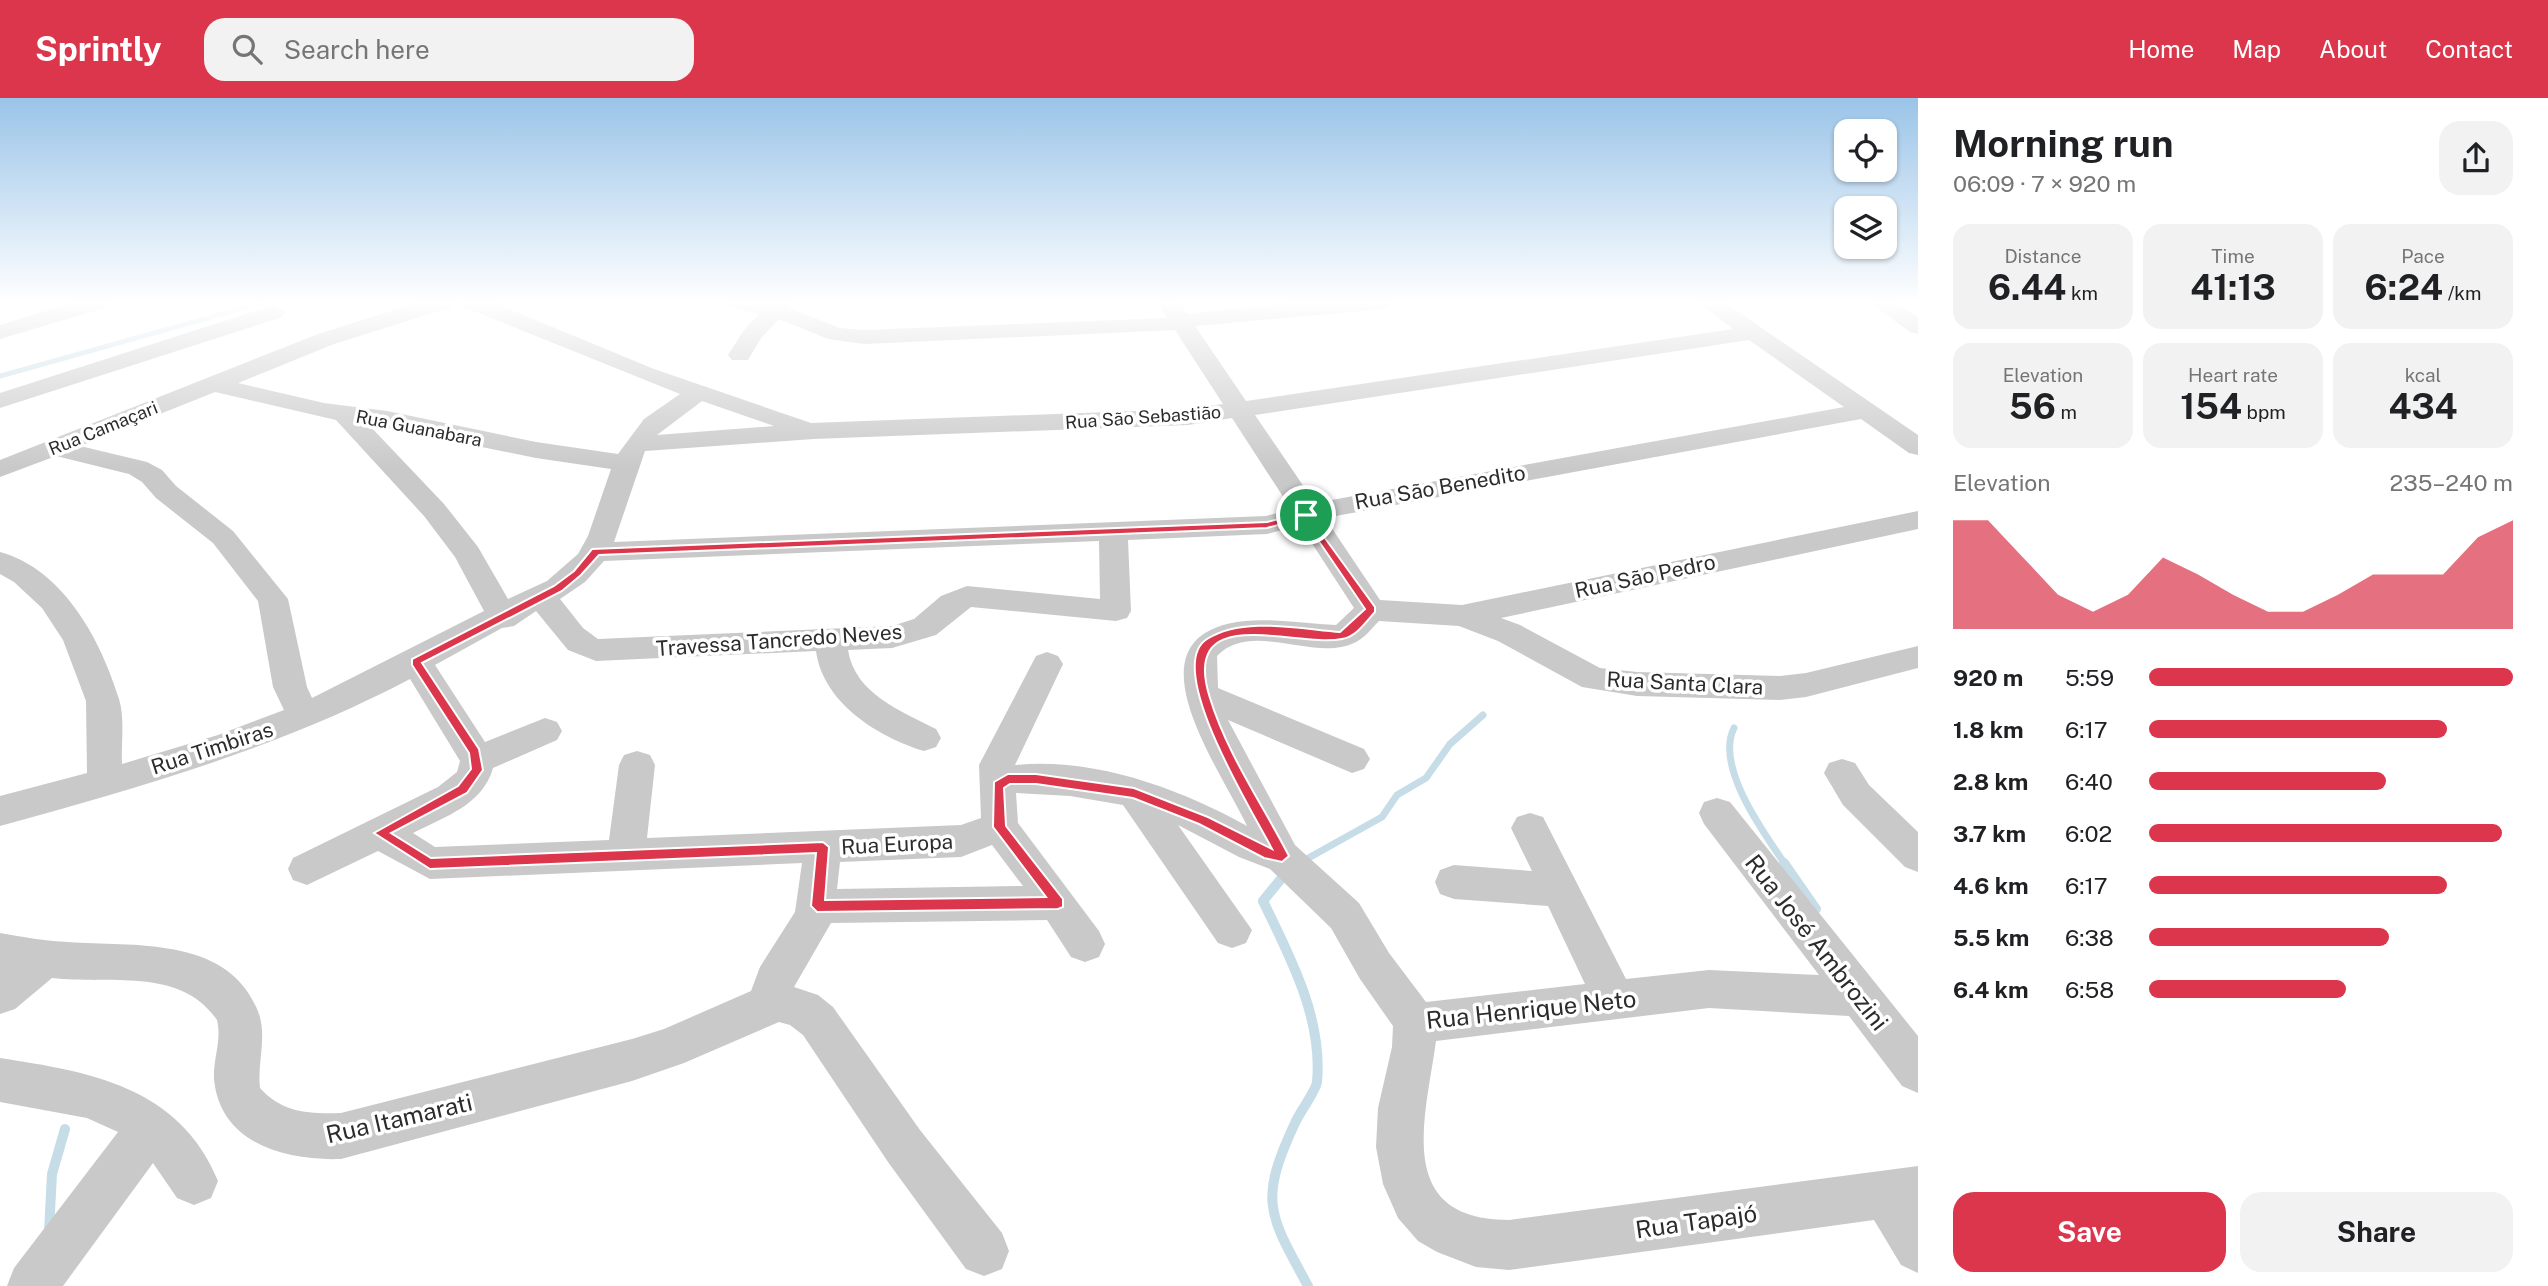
<!DOCTYPE html>
<html lang="en">
<head>
<meta charset="utf-8">
<style>
	:root { --surface:#fff; --page:#f2f2f2; --text:#202124; --muted:#757577; --accent:#db364b }
	body { margin:0; font-family:"Public Sans",sans-serif; background:var(--page); color:var(--text); height:100vh; display:flex; flex-direction:column; font-size:26px; white-space:nowrap }
	* { box-sizing:border-box; margin:0 }
	p { font-size:23px; color:var(--muted) }
	.icon { flex:none; width:38px; height:38px; fill:none; stroke:currentColor; stroke-width:2; stroke-linecap:round; stroke-linejoin:round }
	.map { position:relative; flex:1; overflow:hidden }
	.side { display:flex; flex-direction:column; background:var(--surface); width:630px }
	.side>* { flex:none }
	.buttons { position:absolute; left:1834px; top:21px; display:grid; gap:14px }
	.buttons a { display:grid; place-items:center; width:63px; height:63px; border-radius:14px; background:var(--surface); box-shadow:0 2px 5px #0004; font-size:35px }
	.pin { position:absolute; display:grid; place-items:center; width:60px; height:60px; color:#fff; margin:-30px; border:4px solid #fff; border-radius:50%; box-shadow:0 2px 7px #0007 }
	.round { display:grid; place-items:center; flex:none; width:74px; height:74px; border-radius:21px; background:var(--page) }
	.overview { display:flex; align-items:center; justify-content:space-between; height:119px; padding:0 35px }
	h1 { font-size:38px; font-weight:700; line-height:52px }
	.metrics { display:grid; grid-template-columns:repeat(3,1fr); gap:10px; height:119px; padding:7px 35px }
	.metrics div { display:grid; align-content:center; border-radius:18px; background:var(--page); text-align:center }
	.metrics b { font-size:35px; font-weight:700 }
	.metrics small { font-size:19px; font-weight:400 }
	.metrics p { font-size:19px }
	.chart { height:196px; padding:14px 35px }
	.chart p { display:flex; justify-content:space-between }
	.chart svg { width:100%; height:126px; margin-top:7px; fill:var(--accent); opacity:.7 }
	.action { display:flex; gap:14px; margin-top:auto; padding:14px 35px }
	.action a { flex:1; height:80px; border-radius:21px; background:var(--accent); color:#fff; font-size:28px; font-weight:700; line-height:80px; text-align:center }
	.action a+a { background:var(--page); color:var(--text) }
	ul { padding:0 35px; list-style:none; font-size:23px }
	li { display:grid; grid-template-columns:112px 84px 1fr; align-items:center; height:52px }
	li i { height:18px; border-radius:9px; background:var(--accent) }
	header { display:flex; align-items:center; gap:42px; box-sizing:border-box; height:98px; padding:0 35px; background:var(--accent); color:#fff }
	header strong { font-size:33px }
	nav { display:flex; gap:38px; margin-inline-start:auto; font-size:24px }
	.search { width:490px; height:63px; background:var(--page); display:flex; align-items:center; gap:18px; box-sizing:border-box; padding:0 24px; border-radius:21px; color:var(--muted); font-size:26px }
	main { display:flex; flex:1; min-height:0 }
	.map>svg:first-child { display:block }
</style>
</head>
<body>
<header>
<strong>Sprintly</strong>
<div class="search"><svg class="icon" aria-label="search" viewBox="0 0 24 24"><circle cx="10" cy="10" r="6"/><path d="M15 15l6 6"/></svg>Search here</div>
<nav><a>Home</a><a>Map</a><a>About</a><a>Contact</a></nav>
</header>
<main>
<div class="map">
<svg width="1918" height="1188" viewBox="0 0 1918 1188">
	<rect width="100%" height="100%" fill="#fff"/>
	<g fill="none" stroke-linecap="round" stroke-linejoin="round">
		<!-- stream-far2 -->
		<path stroke="#c6dde8" stroke-width="5" d="M0,278L265,204"/>
		<!-- stream-far1 -->
		<path stroke="#c6dde8" stroke-width="7" d="M1734,630C1715,668 1763,734 1785,766
			M1303,763L1382,719L1397,697L1426,680L1450,646L1483,617"/>
		<!-- stream -->
		<path stroke="#c6dde8" stroke-width="10" d="M1784,765L1816,811
			M1285,776L1263,803C1290,859 1323,920 1317,984C1316,993 1299,1015 1295,1025C1258,1104 1269,1116 1308,1188
			M49,1133L52,1076L65,1031"/>
		<!-- minor -->
		<path fill="#c9c9c9" fill-rule="evenodd" d="M75,204H110L107,209L0,241V227Z
			M420,204H455L452,209L334,246L238,285L324,305L387,313L536,344L618,356L644,321L680,296L464,209L461,204H492L654,271L811,325L1188,311L1223,306L1175,232L864,246L828,241L779,221L761,240L748,262H732L728,257L744,232L759,216L730,209L727,204H794L789,210L840,230L864,232L1167,220L1159,207L1161,204H1179L1187,216L1301,204H1395L1384,211L1195,228L1246,303L1733,231L1698,204H1724L1918,337V357L1909,355L1861,321L1325,420L1380,502L1462,507L1918,413V431L1501,520L1520,527L1600,570L1637,574L1780,578L1806,575L1918,548V570L1806,599L1780,602L1637,598L1582,589L1498,543L1459,528L1379,523C1371,531 1365,540 1354,545C1314,564 1252,522 1217,558L1218,590L1364,651L1370,661L1364,671L1352,675L1228,622L1295,747L1359,805L1389,855L1426,904L1585,886L1548,808L1454,801L1440,796L1435,784L1440,772L1454,767L1532,773L1511,730L1517,719L1530,715L1543,719L1626,881L1709,872L1819,877L1704,726L1699,715L1704,704L1717,700L1730,704L1918,938V995L1902,988L1849,918L1709,910L1436,943C1426,1018 1392,1122 1509,1122L1918,1068V1175L1901,1167L1874,1122L1509,1172L1476,1169L1437,1154L1418,1143L1398,1120L1383,1086L1376,1049L1378,1010L1392,949L1393,928L1360,881L1331,830L1270,771L1239,759L1178,727L1252,832L1246,845L1232,850L1218,845L1123,707L1070,698L1016,695L1018,725L1099,833L1105,846L1099,859L1085,864L1071,859L1047,822L831,825L794,889L818,897L833,909L920,1032L1002,1135L1009,1153L1002,1171L984,1178L966,1171L888,1064L803,937L790,927L779,924L684,965L632,983L341,1061C286,1063 220,1046 214,981C213,961 222,942 217,922C180,868 109,887 52,880L15,911L0,916V835C23,839 45,843 68,844C135,849 230,837 259,916C267,940 257,966 260,990C282,1015 310,1016 341,1015L632,941L664,931L751,893L760,869L795,814L802,765L430,781L378,753L307,787L293,782L288,771L293,760L438,689L457,674L460,663L410,581C279,650 142,689 0,728V698L87,675L86,603L63,542L42,510L14,484L0,476V454C63,471 101,542 119,601C125,620 121,646 122,666L218,637L284,612L273,589L258,503L213,445L156,400L142,384L129,376L56,358L0,379V362L318,236ZM1749,242L1844,309L1315,405L1255,317ZM215,294L336,322L424,418L455,459L484,513L312,600L307,589L288,501L233,433L176,388L162,372L147,364L80,348ZM702,303L774,328L657,337ZM1232,320L1291,411L1266,418L614,444L645,353L813,341L1188,327ZM368,326L536,360L611,371L588,438L578,456L547,483L508,501L478,449L444,406ZM1300,427L1354,510L1336,527C1306,526 1275,520 1245,523C1121,536 1219,668 1247,728C1179,690 1093,659 1015,667L1063,566L1058,558L1047,554L1036,558L979,667L981,720L961,727L647,740L655,667L650,657L637,653L624,657L619,667L609,742L435,749L413,735C444,719 483,707 493,670L557,642L562,633L557,624L545,620L485,644L435,567L502,530L514,528L536,513L568,552L596,563L816,553C823,605 878,639 924,653L936,649L941,640L936,631C901,613 855,596 848,552L892,550L936,537L971,509L1116,523L1127,520L1131,513L1128,442L1267,436ZM1099,443L1100,501L967,488L941,498L914,521L892,528L598,541L583,530L560,501L585,484L604,463ZM992,747L1023,788L837,791L840,764L961,759Z
			M1869,204H1895L1918,219V236L1910,234Z
			M274,207L285,214L282,219L0,310V295Z
			M1842,661L1855,665L1869,687L1918,734V774L1905,769L1843,707L1824,675L1829,665Z
			M0,960C90,974 179,988 218,1083L211,1100L194,1107L177,1100L153,1065L63,1188H7L14,1170L118,1034L87,1020L0,1004Z"/>
	</g>
	<!-- sky -->
	<linearGradient id="sky" x2="0" y2="1"><stop stop-color="#9ac4e8"/><stop offset="0.55" stop-color="#fff"/><stop offset="1" stop-color="#fff" stop-opacity="0"/></linearGradient>
	<rect width="1918" height="371" fill="url(#sky)"/>
	<!-- route -->
	<path fill="#db364b" stroke="#fff" stroke-width="2" fill-rule="evenodd" d="M1306,414L1375,509V514C1366,524 1356,539 1342,541C1295,550 1179,502 1210,600C1227,656 1263,707 1289,758L1282,764L1264,760L1199,726L1133,700L1036,686H1010L1004,690L1006,728L1063,801V809L1058,811L817,814L811,808L816,755L430,771L374,735L458,688L471,671L469,655L412,567V561L554,488L574,473L592,451L1267,424ZM1303,420L1365,511L1340,534C1300,531 1243,518 1207,541C1162,569 1254,716 1272,751L1208,719L1134,690L1036,676H1008L994,684L993,729L1046,799L825,802L829,749L823,744L431,760L391,735L467,695L483,672L479,651L422,565L562,493L581,477L599,457L1267,430Z"/>
	<g text-anchor="middle" dominant-baseline="central" stroke-width="7" stroke-linejoin="round" paint-order="stroke">
		<!-- far-street labels -->
		<g font-size="18" fill="#2c2c2c" stroke="#fff">
			<text transform="translate(1143 319) rotate(-4)">Rua São Sebastião</text>
			<text transform="translate(103 330) rotate(-22)">Rua Camaçari</text>
			<text transform="translate(419 330) rotate(11)">Rua Guanabara</text>
		</g>
		<!-- street labels -->
		<g font-size="21" fill="#2c2c2c" stroke="#fff">
			<text transform="translate(1440 389) rotate(-10)">Rua São Benedito</text>
			<text transform="translate(1645 478) rotate(-12)">Rua São Pedro</text>
			<text transform="translate(779 542) rotate(-4)">Travessa Tancredo Neves</text>
			<text transform="translate(1685 585) rotate(3)">Rua Santa Clara</text>
			<text transform="translate(212 650) rotate(-18)">Rua Timbiras</text>
			<text transform="translate(897 746) rotate(-3)">Rua Europa</text>
		</g>
		<!-- near-street labels -->
		<g font-size="24" fill="#2c2c2c" stroke="#fff">
			<text transform="translate(1817 844) rotate(52)">Rua José Ambrozini</text>
			<text transform="translate(1531 911) rotate(-6)">Rua Henrique Neto</text>
			<text transform="translate(399 1020) rotate(-13)">Rua Itamarati</text>
			<text transform="translate(1696 1123) rotate(-8)">Rua Tapajó</text>
		</g>
	</g>
</svg>
<div class="buttons">
<a><svg class="icon" aria-label="locate" viewBox="0 0 24 24"><circle cx="12" cy="12" r="6"/><path d="M12 2v4M12 18v4M2 12h4M18 12h4"/></svg></a>
<a><svg class="icon" aria-label="layers" viewBox="0 0 24 24"><path d="M12 4l9 5-9 5-9-5zM3 14l9 5 9-5"/></svg></a>
</div>
<div class="pin" style="left:1306px;top:417px;background:#1e9e55"><svg class="icon" aria-label="arrive" viewBox="0 0 24 24"><path d="M6 21V4h12l-3 4 3 4H6"/></svg></div>
</div>
<section class="side">
<div class="overview"><div><h1>Morning run</h1><p>06:09 · 7 × 920 m</p></div><a class="round"><svg class="icon" aria-label="share" viewBox="0 0 24 24"><path d="M12 15V3M7 8l5-5 5 5M5 13v7h14v-7"/></svg></a></div>
<div class="metrics">
<div><p>Distance</p><b>6.44<small> km</small></b></div>
<div><p>Time</p><b>41:13</b></div>
<div><p>Pace</p><b>6:24<small> /km</small></b></div>
</div>
<div class="metrics">
<div><p>Elevation</p><b>56<small> m</small></b></div>
<div><p>Heart rate</p><b>154<small> bpm</small></b></div>
<div><p>kcal</p><b>434</b></div>
</div>
<div class="chart"><p><span>Elevation</span>235–240 m</p>
<svg viewBox="0 0 160 44" preserveAspectRatio="none"><path d="M0 44V6L10 6L20 19L30 32L40 38L50 32L60 19L70 25L80 32L90 38L100 38L110 32L120 25L130 25L140 25L150 12L160 6V44z"/></svg>
</div>
<ul>
<li><b>920 m</b>5:59<i style="width:100%"></i></li>
<li><b>1.8 km</b>6:17<i style="width:82%"></i></li>
<li><b>2.8 km</b>6:40<i style="width:65%"></i></li>
<li><b>3.7 km</b>6:02<i style="width:97%"></i></li>
<li><b>4.6 km</b>6:17<i style="width:82%"></i></li>
<li><b>5.5 km</b>6:38<i style="width:66%"></i></li>
<li><b>6.4 km</b>6:58<i style="width:54%"></i></li>
</ul>
<div class="action"><a>Save</a><a>Share</a></div>
</section>
</main>
</body>
</html>
